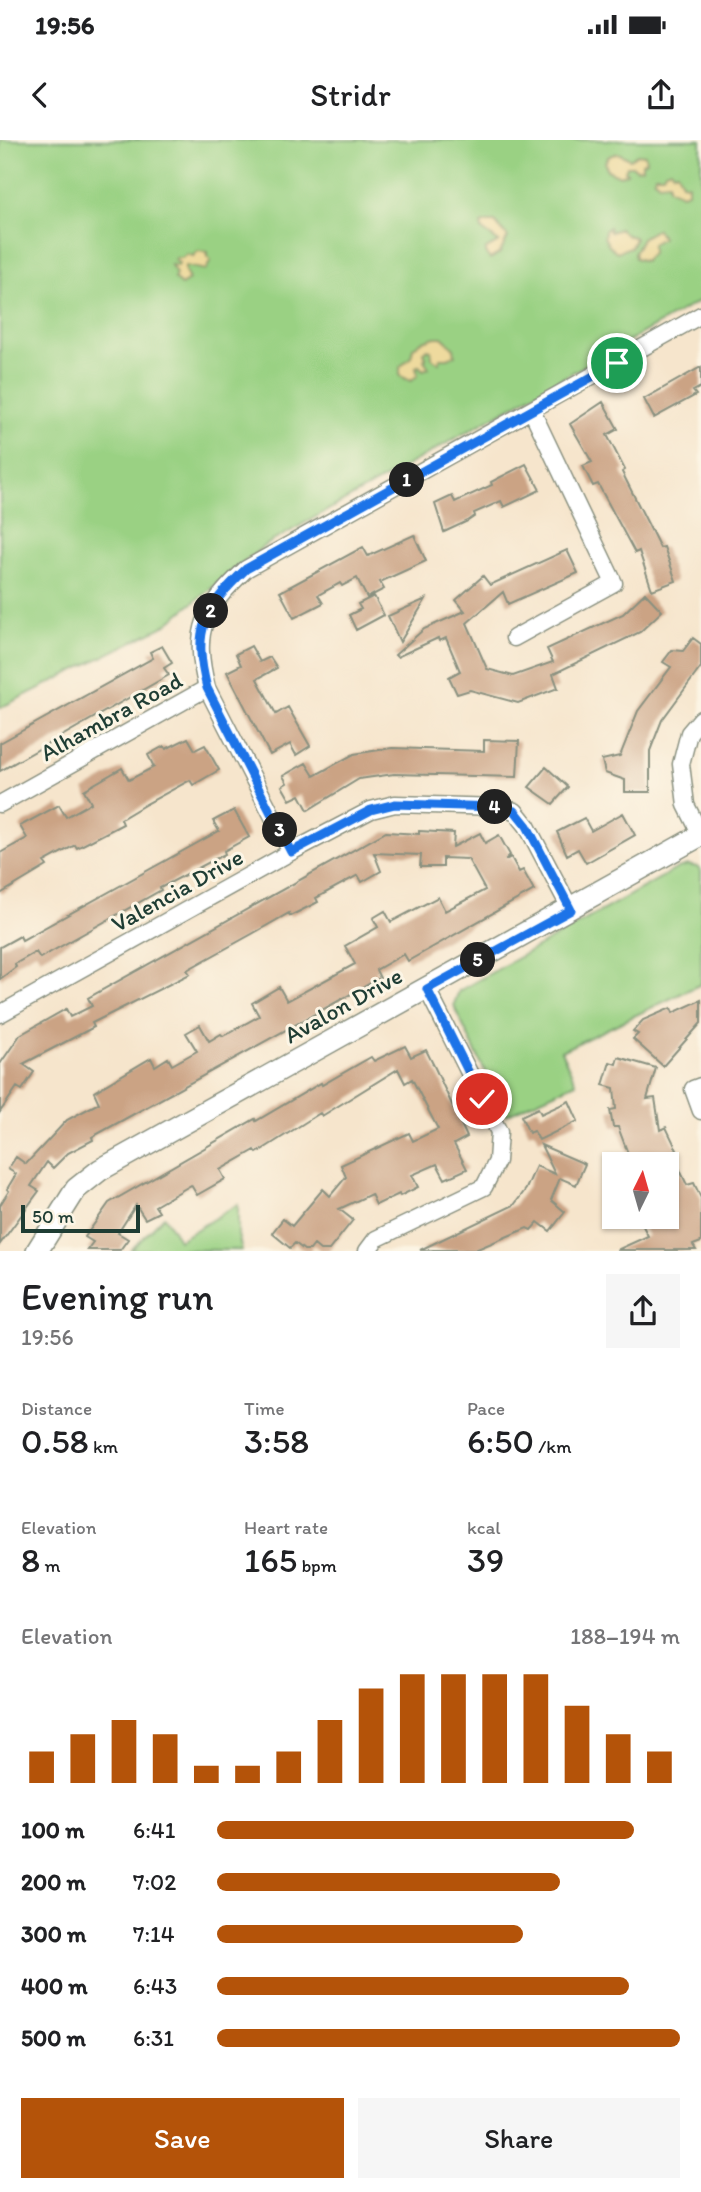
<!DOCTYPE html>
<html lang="en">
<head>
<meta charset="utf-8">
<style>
	:root { --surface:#fff; --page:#f6f6f6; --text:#202124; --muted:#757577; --accent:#b45309 }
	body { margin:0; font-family:Itim,sans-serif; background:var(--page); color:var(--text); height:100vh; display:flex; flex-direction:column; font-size:26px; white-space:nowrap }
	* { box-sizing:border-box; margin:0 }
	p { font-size:23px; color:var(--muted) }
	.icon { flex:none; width:38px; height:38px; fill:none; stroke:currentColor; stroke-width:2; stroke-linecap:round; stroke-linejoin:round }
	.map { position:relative; height:1111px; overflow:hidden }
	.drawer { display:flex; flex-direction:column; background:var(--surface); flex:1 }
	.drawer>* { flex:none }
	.needle { width:46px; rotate:5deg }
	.buttons { position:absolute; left:602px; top:1012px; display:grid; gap:14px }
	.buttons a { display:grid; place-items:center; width:77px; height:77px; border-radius:0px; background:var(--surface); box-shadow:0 2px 5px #0004; font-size:35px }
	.scale { position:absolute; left:21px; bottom:18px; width:119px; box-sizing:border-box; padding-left:7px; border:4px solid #1f3d34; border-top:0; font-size:19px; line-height:24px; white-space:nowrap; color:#1f3d34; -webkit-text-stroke:5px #fcf5e5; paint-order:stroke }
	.pin { position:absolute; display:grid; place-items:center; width:60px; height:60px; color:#fff; margin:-30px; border:4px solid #fff; border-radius:50%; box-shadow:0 2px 7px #0007 }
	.km { position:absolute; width:35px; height:35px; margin:-18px; border-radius:50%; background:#222; color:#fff; font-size:19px; line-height:35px; text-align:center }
	.round { display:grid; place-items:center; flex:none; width:74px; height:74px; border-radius:0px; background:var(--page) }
	.overview { display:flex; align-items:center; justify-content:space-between; height:119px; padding:0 21px }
	h1 { font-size:38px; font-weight:600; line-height:52px }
	.stats { display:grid; grid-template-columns:repeat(3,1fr); gap:10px; height:119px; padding:7px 21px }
	.stats div { display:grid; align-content:center }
	.stats b { font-size:35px; font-weight:600 }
	.stats small { font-size:19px; font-weight:400 }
	.stats p { font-size:19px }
	.chart { height:196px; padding:14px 21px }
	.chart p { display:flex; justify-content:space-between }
	.chart svg { width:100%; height:126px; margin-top:7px; stroke:var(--accent); stroke-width:6 }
	.action { display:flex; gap:14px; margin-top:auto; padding:14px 21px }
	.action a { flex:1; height:80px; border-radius:0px; background:var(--accent); color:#fff; font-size:28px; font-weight:600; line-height:80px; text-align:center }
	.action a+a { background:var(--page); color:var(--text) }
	ul { padding:0 21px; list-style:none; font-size:23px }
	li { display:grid; grid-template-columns:112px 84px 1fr; align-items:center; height:52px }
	li i { height:18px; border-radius:9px; background:var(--accent) }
	.status { display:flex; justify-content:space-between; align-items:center; height:49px; padding:0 35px; background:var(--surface); direction:ltr }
	.status svg { height:19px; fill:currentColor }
	header { display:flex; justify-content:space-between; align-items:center; height:91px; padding:0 21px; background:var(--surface); font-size:32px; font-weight:600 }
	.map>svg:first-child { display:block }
</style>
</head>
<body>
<div class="status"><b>19:56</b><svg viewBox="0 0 49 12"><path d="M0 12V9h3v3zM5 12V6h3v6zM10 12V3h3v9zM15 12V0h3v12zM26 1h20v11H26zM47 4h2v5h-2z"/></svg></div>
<header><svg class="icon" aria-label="back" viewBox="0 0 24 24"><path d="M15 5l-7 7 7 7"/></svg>Stridr<svg class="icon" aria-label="share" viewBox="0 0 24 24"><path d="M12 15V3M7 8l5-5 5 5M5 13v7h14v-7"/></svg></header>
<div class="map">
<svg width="701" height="1111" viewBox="0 0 701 1111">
	<rect width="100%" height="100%" fill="#fcf5e5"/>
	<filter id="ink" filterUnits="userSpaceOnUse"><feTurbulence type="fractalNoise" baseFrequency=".0143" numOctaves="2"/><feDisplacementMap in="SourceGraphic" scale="14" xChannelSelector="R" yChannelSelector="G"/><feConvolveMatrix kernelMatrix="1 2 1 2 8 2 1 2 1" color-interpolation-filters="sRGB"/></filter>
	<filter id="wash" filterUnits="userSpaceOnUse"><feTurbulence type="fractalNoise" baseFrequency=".00686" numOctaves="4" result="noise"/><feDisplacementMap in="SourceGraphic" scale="28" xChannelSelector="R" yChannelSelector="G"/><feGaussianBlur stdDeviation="1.57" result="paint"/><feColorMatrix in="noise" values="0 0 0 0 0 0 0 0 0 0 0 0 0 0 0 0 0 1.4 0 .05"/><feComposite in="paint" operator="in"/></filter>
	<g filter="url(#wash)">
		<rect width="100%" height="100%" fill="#f6e5cc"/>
		<!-- green -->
		<path fill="#9ad183" stroke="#5c875c" stroke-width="2" d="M0,0H701V160L264,406L164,486L0,568Z
			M688,725L697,727L701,731V844L561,911L576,943L506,975L456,871L454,864L459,851L678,728Z
			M238,1064V1095L242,1110H131L164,1076L179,1100Z"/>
		<!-- sand -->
		<path fill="#eeda9e" stroke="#868c69" stroke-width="2" d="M618,13L630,19L637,14L645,15L646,21L642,23V28L637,29L632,26H627L625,31L627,33L620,36L607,30L605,22L609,16Z
			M671,29L673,33L677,32L682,43L688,44V52L682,54L669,48V42L659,43L654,39L655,35H663L665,31Z
			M487,82H495L508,97L500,113L490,119L486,114V109L499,102L482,90L481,84Z
			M609,87L610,92L620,89L626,95L634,97L635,99L631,107L617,112L609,106L604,97L605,91Z
			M657,89L662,98L652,104V113L644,121L635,118L634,113L642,98Z
			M198,111L207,112V117L211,120L206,130L185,126V131L189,140L181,145L174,139L176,134L171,125L177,126L179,123L174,120L176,118H182L187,114L193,116Z
			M435,197H442L454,208L455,215L448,218H440L439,223L432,218L431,210L428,209L424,212L426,219L424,220L429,228L423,230L419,226L416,227L418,235L411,241L400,236V227L411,217L413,208L420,202Z"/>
		<g id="blocks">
			<!-- building -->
			<path fill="#cba384" d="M701,227V247L693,251L696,255L654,278L644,259Z
				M603,262L618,289L607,295L625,330L622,332L660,408L664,407L676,441L652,450L639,411L635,413L598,344L593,346L583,326L592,322L570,284Z
				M526,324L540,350L504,367L501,361L474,373L475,376L468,381L444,392L435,364L452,356L455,362L492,345L491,342Z
				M414,395L426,421L380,442L384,449L367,458L357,438L342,446L340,443L318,455L323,463L294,478L280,452L363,407L368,416Z
				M567,410L578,433L508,464L503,452L467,483L487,529L513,536L553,522L547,509L623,474L645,453L662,471L640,492L553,534L558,548L518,563L470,550L457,554L449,537L460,531L446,498L439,501L438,498L397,517L395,515L424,489L465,471L456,460L483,436L490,445Z
				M374,456L384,475L356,490L349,475L361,469L358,464Z
				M426,459L400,502L388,476Z
				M693,498L701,504V527L662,580L650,611V652H625V640L605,633L602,620L620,616L638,571L671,527L663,522L672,510L683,511Z
				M162,506L172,523L164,528L169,535L0,631V603L153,518L150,512Z
				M251,506L260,522L270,517L277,528L257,539L276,574L288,567L310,606L296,615L290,604L270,615L227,532L241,525L236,514Z
				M188,598L195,610L205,605L219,630L193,645L190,640L146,664L121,679L123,684L77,708L75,705L44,722L47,726L0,754V713L27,698L20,686L59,665L66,677L91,663L84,650L122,628L129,640L154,627L148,615L164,606L166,609Z
				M484,600L519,601L517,637L394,634L359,639L308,670L300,655L290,660L282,646L287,643L283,636L306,623L314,636L354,614L392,608L484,611Z
				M546,627L568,647L553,664L529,647Z
				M234,670L249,697L224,711L225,714L160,748L161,750L40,818L36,812L15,824L16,827L0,839V807L20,796L22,800L219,691L213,681Z
				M623,673L635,695L586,723L578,709L567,715L557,692L584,678L591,691Z
				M419,691L454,693L453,707L480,693L485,703L499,695L510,715L505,720L511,717L519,732L523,730L534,750L408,821L404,814L376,830L380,838L92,997L93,1000L68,1013L53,1028L47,1022L31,1046L39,1051L0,1104V1065L9,1051L7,1049L16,1034L8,1029L16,1017L26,1024L67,980L99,963L94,952L151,918L155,926L168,918L172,925L197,911L186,893L200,885L209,901L221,894L223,896L259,876L252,863L279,847L287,861L355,824L345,806L378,787L373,778L385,771L391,782L438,757L445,771L485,750L468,719L443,718V727H420L421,715L374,713L381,731L362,742L358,735L316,758L318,762L290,776L289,773L252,794L187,830L190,834L92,883L94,887L23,924L34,932L22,950L17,947L0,972V924L20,895L66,869L70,877L92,866L88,858L386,692L419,694Z
				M701,860V883L663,926L633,899L638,894L633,891L643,880L671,868L673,873Z
				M405,906L411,917L426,910L435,928L467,997L454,1004L467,1029L445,1039L437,1024L412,1035L418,1047L400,1056L399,1054L376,1065L371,1054L339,1069L353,1080L329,1110H320L314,1105L310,1110H304L295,1103L290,1108L272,1093L283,1079L292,1086L323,1049L330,1056L346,1037L341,1025L409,993L413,1001L438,989L412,939L405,943L398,929L322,976L320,973L257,1013L255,1010L220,1030L225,1039L197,1055L191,1045L155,1066L159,1072L145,1079L136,1065L118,1093L128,1099L120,1110H87L93,1102L85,1097L109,1063L255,979L256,981L321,943L322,945L371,917L374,921Z
				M618,917L656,928L647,959L655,958L660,990L666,987L677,1010L672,1013L687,1045L694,1043L701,1058V1102L693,1105L696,1110H617L648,1096L642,1084L660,1076H667V1024H632L618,987H613L610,970L616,969L614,948L603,945L610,922L616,924Z
				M569,961L578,981L539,1000L534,991L529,993L521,976L538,968L541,974Z
				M541,1005L585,1024L576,1045L560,1038L551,1060L565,1072L550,1091L538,1082L531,1090L527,1088L475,1110H420L514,1065L526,1049L536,1026L555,1034Z"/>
		</g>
	</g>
	<g filter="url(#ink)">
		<use href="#blocks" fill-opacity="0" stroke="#8a9180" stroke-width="2"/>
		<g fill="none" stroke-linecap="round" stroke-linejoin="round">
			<!-- minor casing -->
			<g stroke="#8a9180" stroke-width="19">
				<path id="minor" d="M514,498L614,443L532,271
					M701,579L689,593L681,624L686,665L701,695
					M0,664L207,548
					M291,712L207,548C192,489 204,469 246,429L701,175
					M0,874L291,712L371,670L395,664L499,667L515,671L527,686L571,770
					M701,946L693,949L701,971
					M367,1111L376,1099L484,1047L497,1021L499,992L427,849"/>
			</g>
			<!-- tertiary casing -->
			<g stroke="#8a9180" stroke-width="24">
				<path id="tertiary" d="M37,1111L76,1049L100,1030L701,695"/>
			</g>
			<!-- minor -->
			<use href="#minor" stroke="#fff" stroke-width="16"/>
			<!-- tertiary -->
			<use href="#tertiary" stroke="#fff" stroke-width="21"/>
		</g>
	</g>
	<g fill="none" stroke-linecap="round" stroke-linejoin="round" filter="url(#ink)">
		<!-- route casing -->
		<g stroke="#fff" stroke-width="14">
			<path id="route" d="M482,959L427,849L571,770L527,686L515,671L499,667L395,664L371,670L291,712L207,548C192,489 204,469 246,429L617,223"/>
		</g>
		<!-- route -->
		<use href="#route" stroke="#1a73e8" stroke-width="9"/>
	</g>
	<g text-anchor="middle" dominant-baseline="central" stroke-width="6" stroke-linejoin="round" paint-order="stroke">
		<!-- street labels -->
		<g font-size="24" fill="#1f3d34" stroke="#fcf5e5">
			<text transform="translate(111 576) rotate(-29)">Alhambra Road</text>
			<text transform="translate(177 750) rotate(-29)">Valencia Drive</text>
			<text transform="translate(343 865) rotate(-29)">Avalon Drive</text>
		</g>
	</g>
</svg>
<div class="buttons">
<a><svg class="needle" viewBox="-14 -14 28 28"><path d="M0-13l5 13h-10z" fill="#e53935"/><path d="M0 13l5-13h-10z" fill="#757577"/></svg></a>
</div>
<div class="scale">50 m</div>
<div class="pin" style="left:617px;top:223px;background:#1e9e55"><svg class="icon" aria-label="arrive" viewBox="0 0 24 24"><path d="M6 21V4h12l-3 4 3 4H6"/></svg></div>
<div class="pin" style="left:482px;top:959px;background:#d93025"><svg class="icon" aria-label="check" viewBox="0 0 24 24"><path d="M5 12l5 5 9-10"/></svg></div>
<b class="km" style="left:407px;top:340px">1</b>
<b class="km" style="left:211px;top:471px">2</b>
<b class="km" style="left:280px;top:690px">3</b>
<b class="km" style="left:495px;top:667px">4</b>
<b class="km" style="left:478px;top:820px">5</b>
</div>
<section class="drawer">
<div class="overview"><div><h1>Evening run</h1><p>19:56</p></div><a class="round"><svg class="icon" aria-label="share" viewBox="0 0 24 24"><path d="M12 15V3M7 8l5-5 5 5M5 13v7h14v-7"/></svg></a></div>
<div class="stats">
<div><p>Distance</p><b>0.58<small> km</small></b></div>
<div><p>Time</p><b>3:58</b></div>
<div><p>Pace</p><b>6:50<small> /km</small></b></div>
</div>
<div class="stats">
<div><p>Elevation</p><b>8<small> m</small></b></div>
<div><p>Heart rate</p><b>165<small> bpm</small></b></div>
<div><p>kcal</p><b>39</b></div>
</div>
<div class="chart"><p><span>Elevation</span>188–194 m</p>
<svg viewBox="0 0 160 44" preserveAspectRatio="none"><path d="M5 44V33M15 44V27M25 44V22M35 44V27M45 44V38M55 44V38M65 44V33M75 44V22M85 44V11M95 44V6M105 44V6M115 44V6M125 44V6M135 44V17M145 44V27M155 44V33"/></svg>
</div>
<ul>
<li><b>100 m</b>6:41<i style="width:90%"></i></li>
<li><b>200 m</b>7:02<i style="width:74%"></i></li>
<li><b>300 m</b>7:14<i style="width:66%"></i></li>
<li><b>400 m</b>6:43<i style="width:89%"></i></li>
<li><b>500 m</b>6:31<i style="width:100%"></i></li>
</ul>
<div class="action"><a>Save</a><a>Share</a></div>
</section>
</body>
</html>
